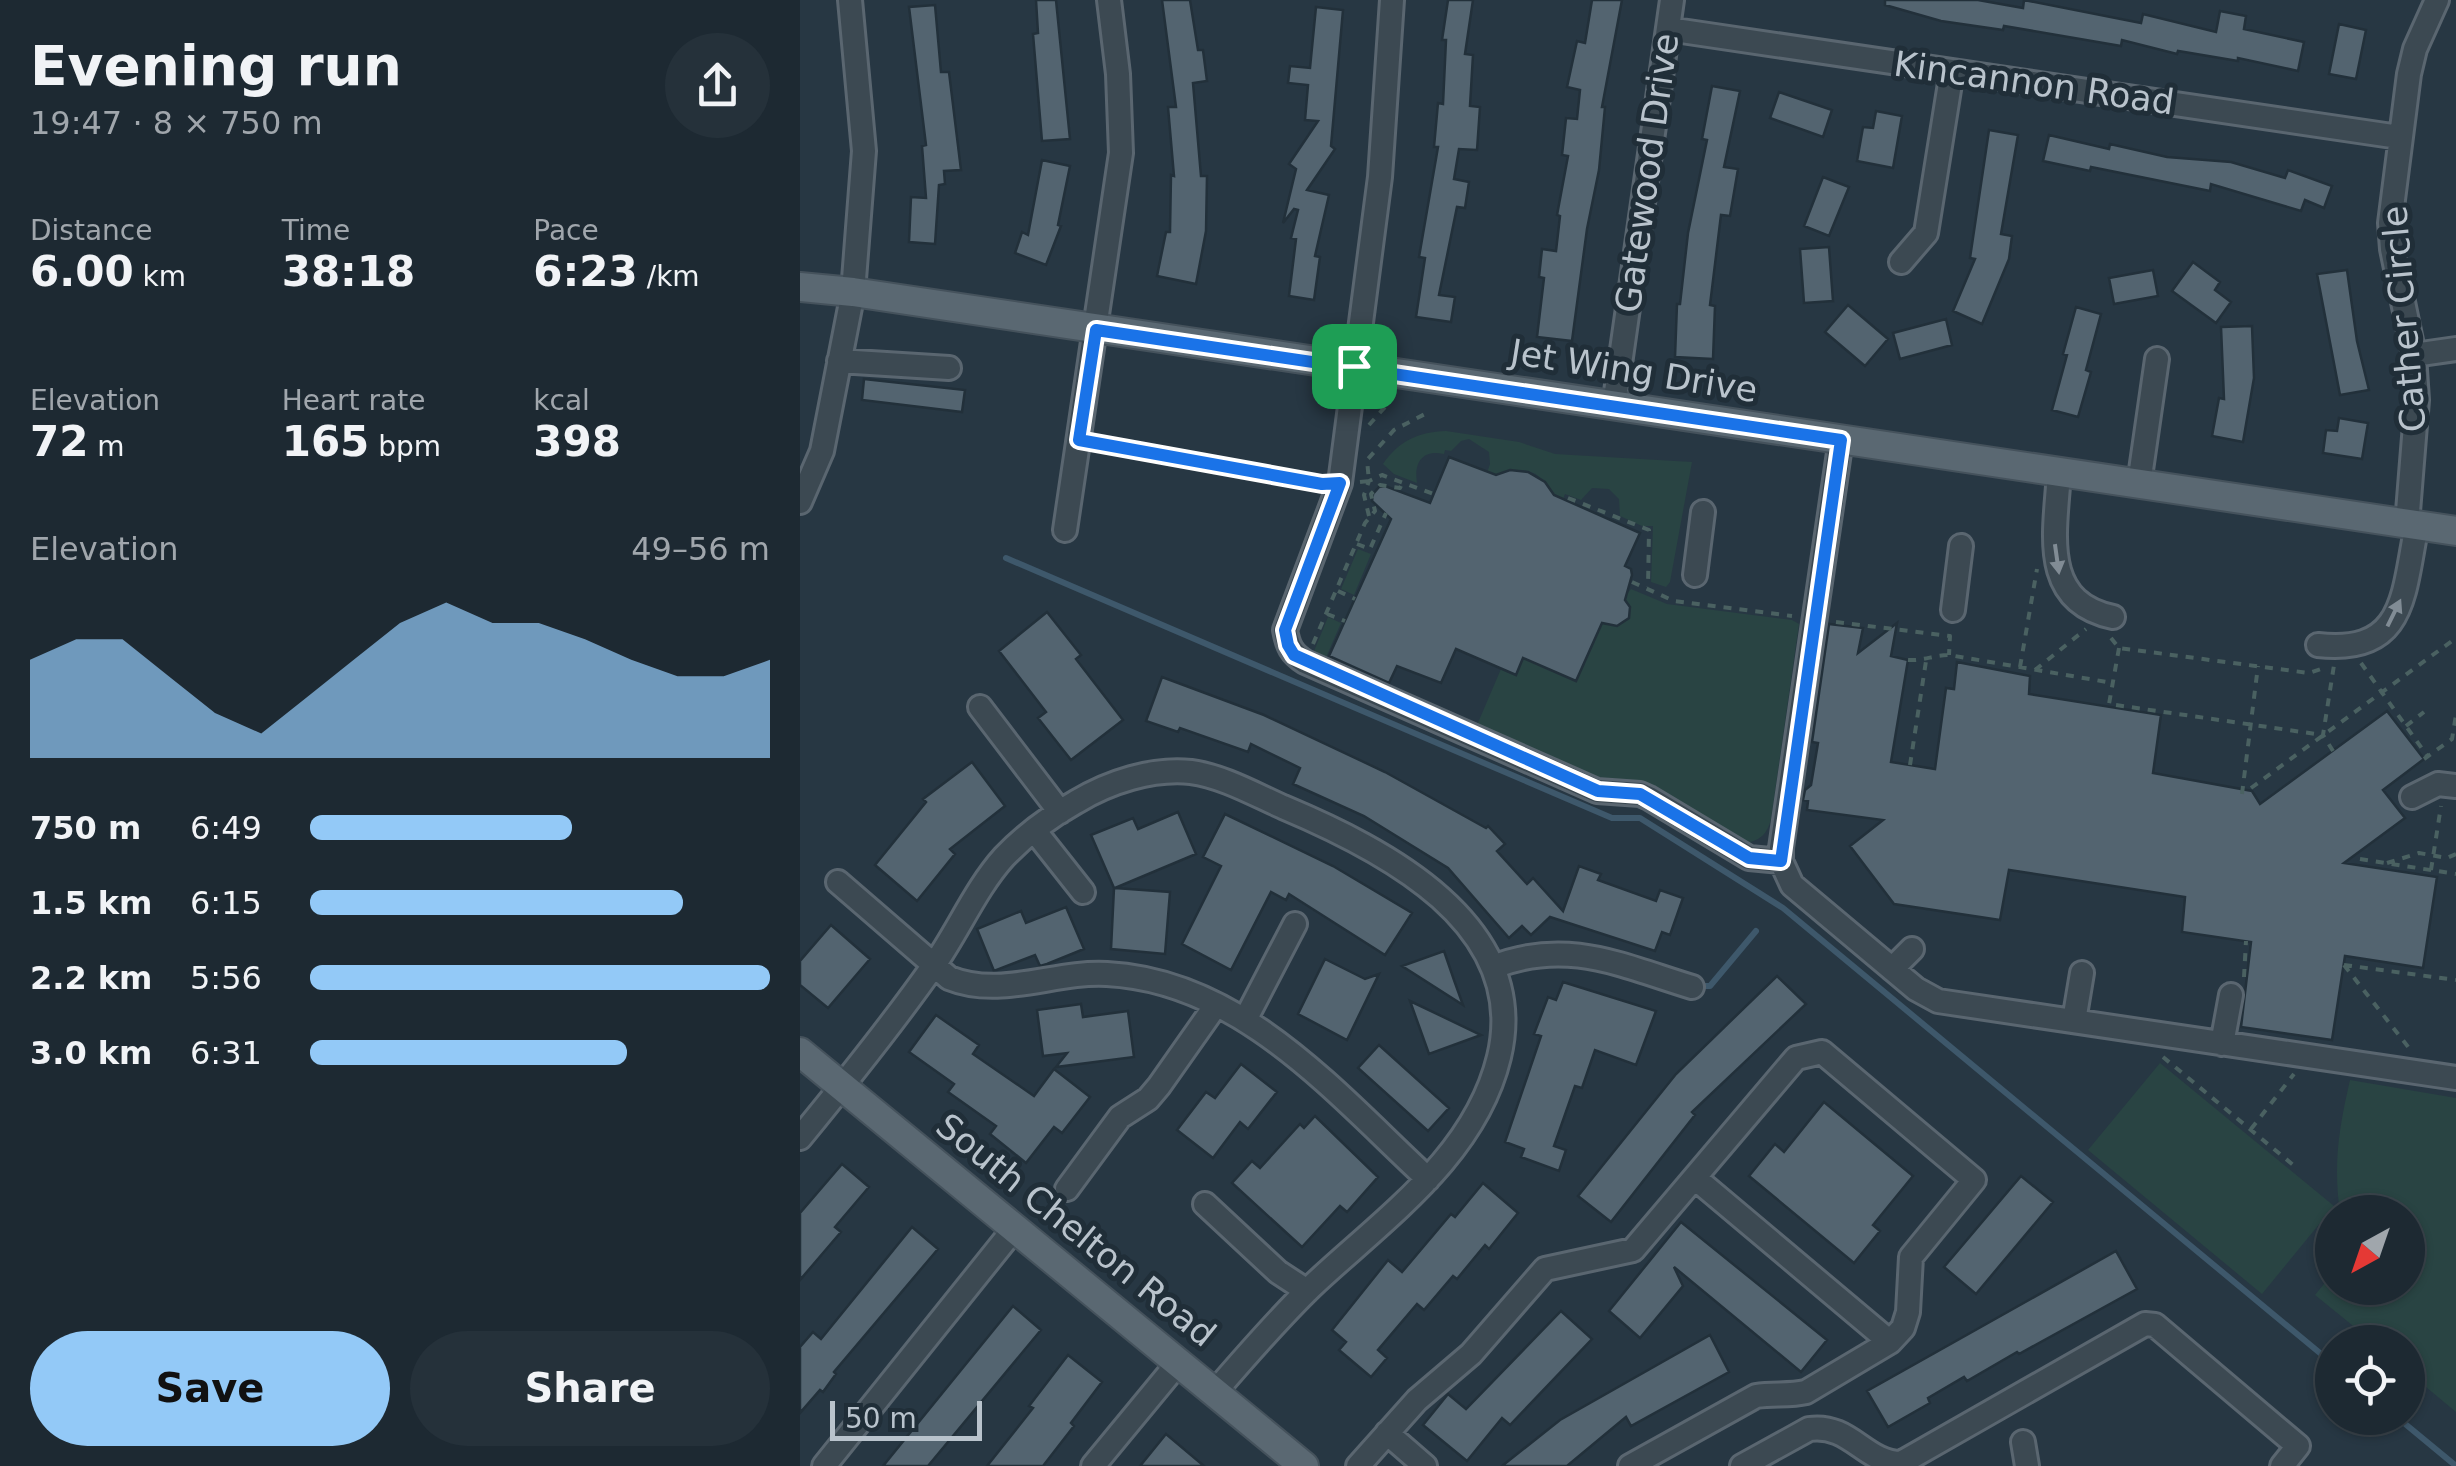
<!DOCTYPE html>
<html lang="en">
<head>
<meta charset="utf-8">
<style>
	:root { --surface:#1d2932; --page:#25313a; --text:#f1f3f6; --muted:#a0a6ac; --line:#3b454d; --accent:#93c9f7 }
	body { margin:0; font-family:"DejaVu Sans",sans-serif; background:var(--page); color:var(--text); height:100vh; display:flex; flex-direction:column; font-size:38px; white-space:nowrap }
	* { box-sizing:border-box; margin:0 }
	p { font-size:32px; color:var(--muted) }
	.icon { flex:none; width:55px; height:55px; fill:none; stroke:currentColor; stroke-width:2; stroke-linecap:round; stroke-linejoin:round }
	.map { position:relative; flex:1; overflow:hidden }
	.drawer { display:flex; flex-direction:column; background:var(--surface); width:800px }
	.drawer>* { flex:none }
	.needle { width:65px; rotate:220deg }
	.fabs { position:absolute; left:1515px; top:1195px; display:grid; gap:20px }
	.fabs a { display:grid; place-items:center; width:110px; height:110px; border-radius:50%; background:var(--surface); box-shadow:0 2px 8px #0004,0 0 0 2px var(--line); font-size:50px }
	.scale { position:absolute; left:30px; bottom:25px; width:152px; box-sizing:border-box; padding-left:10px; border:5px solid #b9c3cc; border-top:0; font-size:28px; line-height:35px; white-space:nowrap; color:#b9c3cc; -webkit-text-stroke:8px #202e38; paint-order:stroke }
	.pin { position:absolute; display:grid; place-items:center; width:85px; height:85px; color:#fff; margin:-42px; border-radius:20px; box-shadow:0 5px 15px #0006 }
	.round { display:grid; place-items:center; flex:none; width:105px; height:105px; border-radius:52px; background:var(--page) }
	.overview { display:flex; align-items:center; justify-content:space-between; height:170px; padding:0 30px }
	h1 { font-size:55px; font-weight:600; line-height:75px }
	.metrics { display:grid; grid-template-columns:repeat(3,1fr); gap:15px; height:170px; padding:10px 30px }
	.metrics div { display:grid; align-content:center }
	.metrics b { font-size:42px; font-weight:600 }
	.metrics small { font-size:28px; font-weight:400 }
	.metrics p { font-size:28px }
	.chart { height:280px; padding:20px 30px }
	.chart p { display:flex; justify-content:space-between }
	.chart svg { width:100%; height:180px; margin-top:10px; fill:var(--accent); opacity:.7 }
	.action { display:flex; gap:20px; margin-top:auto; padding:20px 30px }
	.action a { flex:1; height:115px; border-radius:60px; background:var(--accent); color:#111; font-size:40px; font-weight:600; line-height:115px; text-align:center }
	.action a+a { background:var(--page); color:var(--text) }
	ul { padding:0 30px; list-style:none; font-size:32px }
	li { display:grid; grid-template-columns:160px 120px 1fr; align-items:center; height:75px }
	li i { height:25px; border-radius:12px; background:var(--accent) }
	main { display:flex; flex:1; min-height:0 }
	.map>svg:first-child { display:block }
</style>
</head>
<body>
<main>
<section class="drawer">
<div class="overview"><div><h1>Evening run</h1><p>19:47 · 8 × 750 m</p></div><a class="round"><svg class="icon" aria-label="share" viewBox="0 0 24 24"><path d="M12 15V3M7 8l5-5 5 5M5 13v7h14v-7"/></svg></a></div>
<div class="metrics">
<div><p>Distance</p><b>6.00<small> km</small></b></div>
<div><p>Time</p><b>38:18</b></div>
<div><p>Pace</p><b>6:23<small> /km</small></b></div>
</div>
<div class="metrics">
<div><p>Elevation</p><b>72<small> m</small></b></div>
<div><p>Heart rate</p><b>165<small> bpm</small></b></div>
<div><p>kcal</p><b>398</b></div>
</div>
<div class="chart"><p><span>Elevation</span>49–56 m</p>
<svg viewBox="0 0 160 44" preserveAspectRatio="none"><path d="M0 44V20L10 15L20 15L30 24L40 33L50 38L60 29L70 20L80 11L90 6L100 11L110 11L120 15L130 20L140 24L150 24L160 20V44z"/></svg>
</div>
<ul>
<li><b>750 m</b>6:49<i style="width:57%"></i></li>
<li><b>1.5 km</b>6:15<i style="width:81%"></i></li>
<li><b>2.2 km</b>5:56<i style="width:100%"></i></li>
<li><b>3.0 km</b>6:31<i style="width:69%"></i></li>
</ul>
<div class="action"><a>Save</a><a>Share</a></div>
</section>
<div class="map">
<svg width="1656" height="1466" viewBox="0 0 1656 1466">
	<rect width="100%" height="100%" fill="#273743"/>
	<!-- green -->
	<path fill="#294443" d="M646,431L719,442L755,454L892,462L870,582L866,587L851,582L853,526H842L820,516L819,499L809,489L792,488L781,500L765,494L757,515C753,505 751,491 745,483C730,461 702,472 684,482L690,464L689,452L669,439L661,441L651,451L645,450L644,454C621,449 614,464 617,483L594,474L583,464C599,441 618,432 646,431Z
		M558,549L571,554L554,595L541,589Z
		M831,589L867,604L992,620L999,624L971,819C967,834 961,840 946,843L847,786L828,780L797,777L677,725L701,669L716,675L723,658L776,680L803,621L817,626L829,619L830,607L822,600Z
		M528,617L541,623L524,662L512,656Z
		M1360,1063L1534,1206L1462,1294L1288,1150Z
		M1550,1080L1656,1098V1412L1608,1372V1342H1573L1515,1295L1532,1274V1288H1608V1212H1540C1533,1164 1539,1128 1550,1080Z"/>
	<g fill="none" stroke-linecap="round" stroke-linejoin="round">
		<!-- stream -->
		<path stroke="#3e586b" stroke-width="6" d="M206,558L812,818H840L983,908L1532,1363
			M899,986H910L956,931
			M1598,1418L1656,1466"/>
	</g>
	<!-- building -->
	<path fill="#536470" stroke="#22303a" stroke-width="2.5" d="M236,0H256L270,139L242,141L233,34L238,33Z
		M362,0H390L398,50H403L407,81L393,83L401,176H407L406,231L396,284L357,276L366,232H370L371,175L374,176L368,107H376Z
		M648,0H673L665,54L673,55L670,106L680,107L677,150L659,149L654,179L669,182L665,208L657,207L639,295L655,297L651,322L616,317L625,258L619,257L638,147H634L638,103L643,104L646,40H642Z
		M792,0H822L802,107H805L799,170L787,229L772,341L737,337L744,278L739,277L742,249L756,251L760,216L757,215L768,156L762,155L766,118L777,119L780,90L767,87L777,41L785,43Z
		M1085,0H1178L1223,8L1224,0L1341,23L1343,14L1416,32L1420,11L1446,16L1444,29L1504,42L1498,71L1438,58V61L1378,51L1377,54L1322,40L1321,46L1204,26L1203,30L1141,21L1085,5Z
		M135,5L141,72H149L161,170L144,171L145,184L139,185L135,244L109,242L111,197L126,198L122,146L126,145L109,7Z
		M516,7L543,10L531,146L535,149L507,190L529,195L515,256L520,257L514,300L489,296L496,239L491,238L498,210L494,209L483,223L496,169L489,164L518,121L505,120L508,85L488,83L490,66L510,68Z
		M1539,24L1566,30L1556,79L1529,74Z
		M912,86L940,91L924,167L938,169L930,216L921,215L910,305L915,306L913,359L875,357L877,304H880L888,233L907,140L902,139Z
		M979,92L1032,110L1023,137L970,118Z
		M1076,111L1102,116L1093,168L1057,161L1063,127L1073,128Z
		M1189,130L1218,135L1201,234L1212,236L1209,259L1182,324L1153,311L1175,259L1170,258Z
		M1249,135L1309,149L1310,144L1367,157L1431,162L1485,178L1488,170L1532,186L1524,208L1505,200L1501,211L1411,184L1410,191L1291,167L1290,171L1243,161Z
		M242,160L270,166L258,225L261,226L246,265L215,253L222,232L228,235Z
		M1023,177L1049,187L1029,236L1004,226Z
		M1029,247L1033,301L1004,303L1000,249Z
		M1393,262L1420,282L1415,290L1431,302L1416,323L1372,291Z
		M1353,270L1358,296L1314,304L1309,278Z
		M1547,270L1557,341L1569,390L1540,395L1517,274Z
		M1048,305L1088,339L1065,366L1025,332Z
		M1276,307L1301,314L1286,370L1291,372L1278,417L1252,410L1267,355L1263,354Z
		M1146,319L1152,345L1100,359L1093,333Z
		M1452,326L1454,378L1443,442L1412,436L1419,398L1424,399L1421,327Z
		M64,379L165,390L162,412L62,400Z
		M1539,418L1568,423L1562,459L1523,453L1526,430L1537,431Z
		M649,457L696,475L710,470L728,472L745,482L754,495L840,533L825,566L831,569L832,575L825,600L830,607L829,618L817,626L802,623L776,681L723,658L716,675L656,649L641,683L597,666L589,683L529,656L591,519L572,501L573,494L579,487L585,486L630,503Z
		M247,612L281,655L276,659L323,720L271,760L238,718L246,712L199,651Z
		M1097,623L1091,656L1108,660L1091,762L1110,765L1135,769L1146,688L1154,689L1157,662L1230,676L1229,694L1361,715L1353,773L1452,791L1460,804L1587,711L1624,759L1583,790L1605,818L1544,863L1637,877L1623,968L1545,956L1532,1040L1441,1027L1451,942L1382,932L1385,897L1209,870L1200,920L1094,904L1050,846L1083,820L1007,810L1008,801L1003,800L1005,790L1011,785L1018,743L1012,742L1029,624L1063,628L1058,653Z
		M362,677L464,715L585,772L686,828L688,826L705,844L697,851L727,884L733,878L763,911L779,866L801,874L798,880L856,901L860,890L883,898L870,935L862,932L855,951L750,917L731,935L722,926L709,938L648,868L564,816L493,784L500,768L451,744L448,752L380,728L378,732L346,721Z
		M172,762L205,806L150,849L155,854L117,901L75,865L126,802L123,799Z
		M378,812L396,854L315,888L370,892L365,954L311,949L314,888L291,835L333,818L338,829Z
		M425,814L533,866L612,913L585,955L489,894L486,900L471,892L431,970L382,944L421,866L403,857Z
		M266,907L284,949L247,964L240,966L235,955L194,971L177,929L221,911L226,923Z
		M31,925L70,959L28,1008L0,985V961Z
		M644,951L654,980L663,1005L602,966Z
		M525,959L565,979L579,974L547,1040L498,1014Z
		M977,976L1006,1004L892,1112L895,1115L811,1222L778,1196L876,1074Z
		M763,982L856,1011L836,1065L795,1050L782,1088L775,1086L754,1146L766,1150L759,1171L721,1157L724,1149L705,1142L741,1036L734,1034L748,997L756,1000Z
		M610,1001L681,1035L629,1054Z
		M281,1004L283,1017L328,1011L334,1057L256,1067L267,1053L243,1056L237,1010Z
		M136,1015L179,1045L173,1054L234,1096L254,1069L290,1097L262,1133L254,1127L226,1163L190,1134L196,1126L148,1092L154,1084L109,1052Z
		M579,1045L649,1108L628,1131L558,1068Z
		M441,1064L477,1092L448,1129L440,1122L413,1158L377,1130L406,1092L415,1098Z
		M1024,1102L1113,1176L1073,1225L1080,1231L1054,1263L949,1176L975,1144L984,1152Z
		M515,1116L578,1177L547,1212L540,1206L502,1247L432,1183L452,1161L460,1168L500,1124L504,1128Z
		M42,1164L69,1187L35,1227L41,1232L0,1280V1213Z
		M1221,1176L1253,1202L1176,1294L1144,1267Z
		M683,1183L718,1213L689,1249L685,1245L657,1279L653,1276L624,1310L617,1304L578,1350L587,1358L571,1377L539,1350L546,1342L532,1330L588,1260L602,1272L651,1214L655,1217Z
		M881,1222L1027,1340L1001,1372L874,1267L883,1286L840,1338L809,1311Z
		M112,1227L138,1249L34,1372L36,1374L23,1392L20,1390L0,1413V1347L13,1332L21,1339Z
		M1316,1251L1337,1289L1219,1354L1217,1352L1167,1381L1164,1377L1128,1398L1130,1403L1088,1427L1067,1391Z
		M213,1306L241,1330L128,1466H83Z
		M761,1311L792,1339L710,1425L702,1418L667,1461L623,1425L648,1394L666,1409Z
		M910,1335L929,1372L831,1426L826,1417L767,1466H702L760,1420Z
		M268,1355L302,1382L271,1423L274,1426L243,1466H187L233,1408L229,1406Z
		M366,1434L404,1466H340Z"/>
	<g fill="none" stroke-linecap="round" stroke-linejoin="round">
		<!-- minor casing -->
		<g stroke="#5a6670" stroke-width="28">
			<path id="minor" d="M592,0L580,177L540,483L485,630C488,646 491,653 505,662L797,791L840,794L849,798L949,858L981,861
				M868,29L1599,137
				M1101,262L1126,233L1152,71
				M1614,355L1656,349
				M39,361L149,368
				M814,406L872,0
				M1041,439L981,848V861L992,885L1116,989L1138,1001L1656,1078
				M1259,472C1256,529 1238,601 1313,617
				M1339,484L1357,359
				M0,502L22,451L53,292L64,151L50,0
				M1607,524L1617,400L1614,355L1592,249L1590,223L1609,74L1615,49L1637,0
				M265,530L321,153L318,74L309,0
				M895,575L903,512
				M1153,610L1161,546
				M1518,645C1607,655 1603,592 1617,525
				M180,707L260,812
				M1612,797L1638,784L1656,786
				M234,830L283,892
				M38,882L149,978C201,999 254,971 307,974C442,981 536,1094 628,1179
				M693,967C767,938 820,965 892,987
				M1092,969L1112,949
				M445,1020L495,924
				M1274,1021L1282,973
				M1422,1044L1431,995
				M0,1138C45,1083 94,1022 134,965C158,931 176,888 204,857C224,836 251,816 276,802C309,782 352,768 391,772C422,776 454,794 483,807C583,849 731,924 699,1057C675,1157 582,1220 511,1287C477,1320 445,1357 414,1393
				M895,1178L1090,1342
				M267,1189L320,1117L348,1099L359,1086L416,1005
				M405,1204L478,1272L507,1291
				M587,1433L625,1466
				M1223,1442L1227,1466
				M24,1466L214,1229
				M293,1466L378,1363
				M558,1466L617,1400L671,1354L745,1269L833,1250L996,1058L1022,1052L1174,1180L1111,1257L1108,1312L1103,1328L1090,1342L1006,1392C989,1396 973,1393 956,1396L830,1466
				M942,1466L1009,1429C1050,1423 1065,1463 1101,1463L1345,1324L1355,1325L1498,1446L1482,1466"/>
		</g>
		<!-- major casing -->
		<g stroke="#45525c" stroke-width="32">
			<path id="major" d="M0,287L53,292L1656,531
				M0,1052L504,1466"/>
		</g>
		<!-- path -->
		<path stroke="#4a6161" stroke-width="4" stroke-dasharray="8 8" stroke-linecap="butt" d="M569,425L585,407
			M298,444L520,483
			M560,482L569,481L567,460L594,430L625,414
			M768,498L849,530L848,587
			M569,516L564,495L569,481L582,475L634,494
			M557,544L570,549L586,513
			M832,582L874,601L992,616
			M538,591L555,599
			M527,614L545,621
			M1036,622L1150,636L1149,655
			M1311,638L1319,648L1509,673L1524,668
			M513,644L565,523L575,511L571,494L580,485L600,488L603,481
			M1319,648L1309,704L1523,735
			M1108,660C1123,661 1134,655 1149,655L1313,683
			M1561,663L1628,757
			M1220,667L1237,569
			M1235,670L1286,629
			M1606,726L1624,712
			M1533,751L1523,735L1534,665
			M1624,759L1652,739L1656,715
			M1110,765L1126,661
			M1451,788L1656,638
			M1442,794L1458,666
			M1560,859L1656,874
			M1587,863L1619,853L1647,858L1656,854
			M1631,870L1641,806
			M1544,965L1609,1048
			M1544,965L1656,980
			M1444,977L1446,941
			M1363,1057L1498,1169
			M1451,1129L1494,1074"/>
		<!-- minor -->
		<use href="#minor" stroke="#3c4952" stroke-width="22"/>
		<!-- major -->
		<use href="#major" stroke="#5a6872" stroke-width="28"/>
	</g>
	<!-- one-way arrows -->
	<defs><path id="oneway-solid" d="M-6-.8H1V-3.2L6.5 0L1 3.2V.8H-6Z" transform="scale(2.5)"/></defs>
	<g fill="#818c95">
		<use href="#oneway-solid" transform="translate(1257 559) rotate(82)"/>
		<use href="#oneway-solid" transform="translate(1594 613) rotate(-64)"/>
	</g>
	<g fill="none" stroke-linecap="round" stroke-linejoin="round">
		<!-- route casing -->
		<g stroke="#fff" stroke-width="20">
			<path id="route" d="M296,330L1041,440L981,861L949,858L840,794L798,791L494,655L488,645L485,630L540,483L522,484L279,440Z"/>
		</g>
		<!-- route -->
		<use href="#route" stroke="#1a73e8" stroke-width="12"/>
	</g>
	<g text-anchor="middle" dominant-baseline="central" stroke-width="10" stroke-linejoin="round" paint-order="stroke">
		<!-- street labels -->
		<g font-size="35" fill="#b9c3cc" stroke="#202e38">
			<text transform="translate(1234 83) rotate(8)">Kincannon Road</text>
			<text transform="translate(847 173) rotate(-82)">Gatewood Drive</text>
			<text transform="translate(1604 319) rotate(-95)">Cather Circle</text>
			<text transform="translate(834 371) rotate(9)">Jet Wing Drive</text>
			<text transform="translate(276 1230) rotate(39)">South Chelton Road</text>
		</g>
	</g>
</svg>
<div class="fabs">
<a><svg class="needle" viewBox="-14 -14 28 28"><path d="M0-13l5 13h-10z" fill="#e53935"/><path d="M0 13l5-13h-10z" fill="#a0a6ac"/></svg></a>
<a><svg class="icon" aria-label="locate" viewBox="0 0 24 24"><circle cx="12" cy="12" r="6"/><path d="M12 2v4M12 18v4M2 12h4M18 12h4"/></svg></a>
</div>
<div class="scale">50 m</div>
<div class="pin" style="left:554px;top:366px;background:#1e9e55"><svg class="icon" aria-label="arrive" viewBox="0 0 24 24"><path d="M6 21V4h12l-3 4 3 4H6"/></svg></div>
</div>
</main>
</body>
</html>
